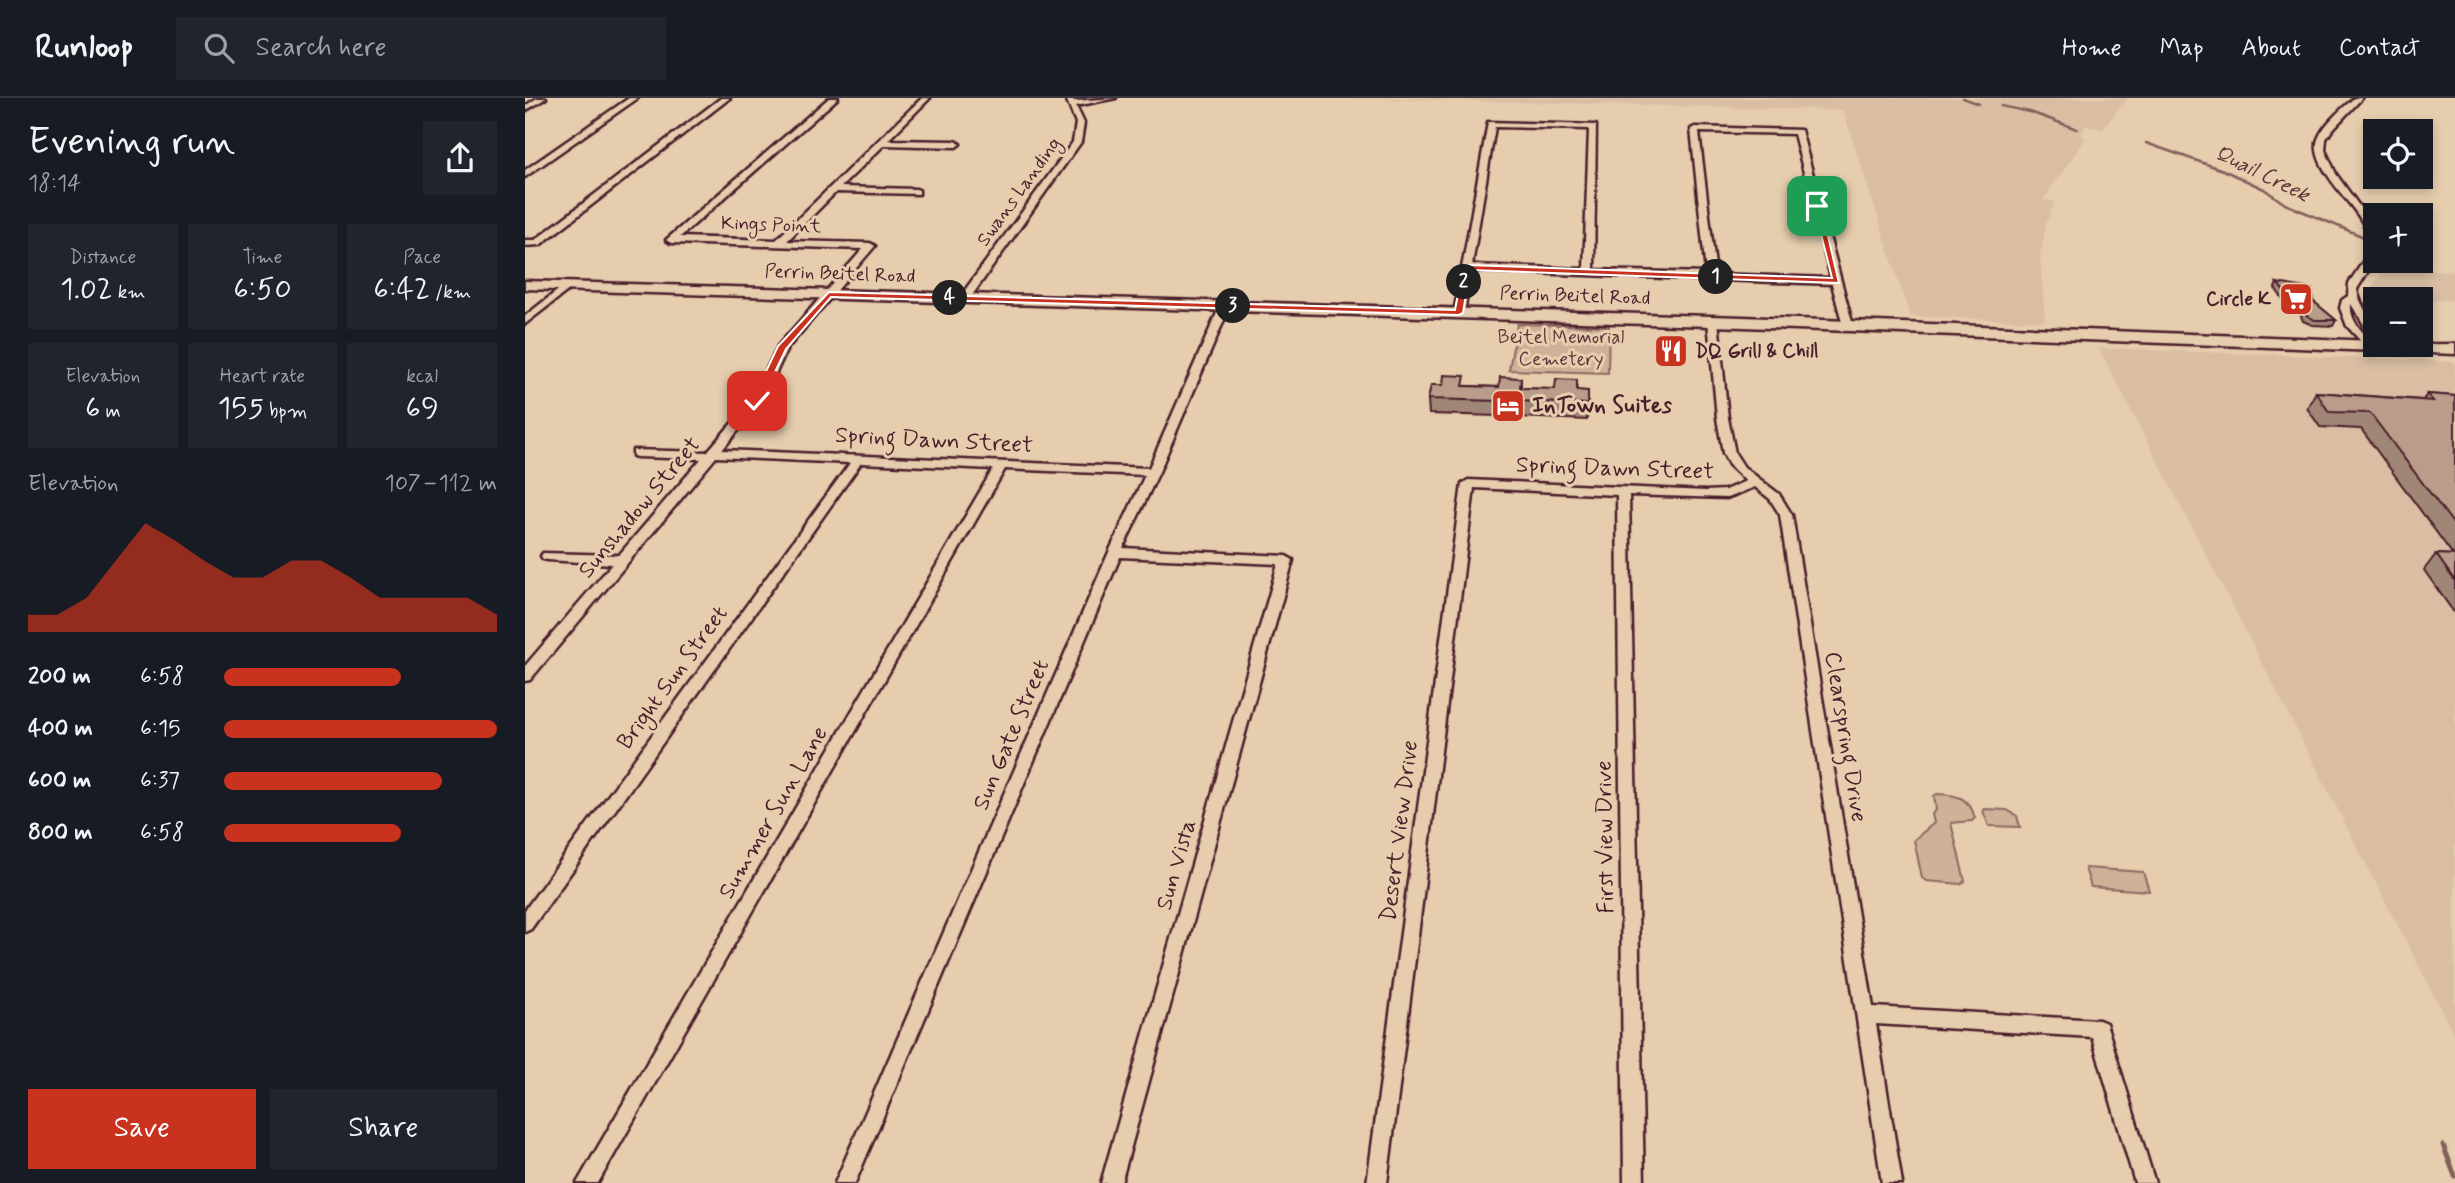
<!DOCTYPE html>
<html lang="en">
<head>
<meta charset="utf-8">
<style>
	:root { --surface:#171b24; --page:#20242c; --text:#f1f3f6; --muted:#9ea1a6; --line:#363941; --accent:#c8321e }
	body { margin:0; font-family:Mynerve,sans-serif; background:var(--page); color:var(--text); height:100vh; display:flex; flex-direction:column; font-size:26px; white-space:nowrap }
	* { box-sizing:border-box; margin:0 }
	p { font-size:23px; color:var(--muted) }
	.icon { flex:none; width:38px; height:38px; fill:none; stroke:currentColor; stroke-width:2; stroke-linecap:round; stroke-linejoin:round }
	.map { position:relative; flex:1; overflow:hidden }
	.sheet { display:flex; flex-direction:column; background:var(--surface); width:525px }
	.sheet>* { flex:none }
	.tools { position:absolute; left:1838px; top:21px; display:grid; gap:14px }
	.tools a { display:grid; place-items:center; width:70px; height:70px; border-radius:0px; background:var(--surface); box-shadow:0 4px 10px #0003; font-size:35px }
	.pin { position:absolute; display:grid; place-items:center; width:60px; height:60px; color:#fff; margin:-30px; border-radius:14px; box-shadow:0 4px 10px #0006 }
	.km { position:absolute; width:35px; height:35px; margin:-18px; border-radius:50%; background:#222; color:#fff; font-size:19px; line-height:35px; text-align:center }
	.round { display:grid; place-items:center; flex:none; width:74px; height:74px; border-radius:0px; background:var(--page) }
	.headline { display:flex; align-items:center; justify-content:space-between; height:119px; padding:0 28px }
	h1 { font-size:38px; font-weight:600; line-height:52px }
	.figures { display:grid; grid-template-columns:repeat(3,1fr); gap:10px; height:119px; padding:7px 28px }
	.figures div { display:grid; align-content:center; border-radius:0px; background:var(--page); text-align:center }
	.figures b { font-size:30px; font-weight:600 }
	.figures small { font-size:19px; font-weight:400 }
	.figures p { font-size:19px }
	.chart { height:196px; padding:14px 28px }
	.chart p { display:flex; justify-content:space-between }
	.chart svg { width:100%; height:126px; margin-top:7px; fill:var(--accent); opacity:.7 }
	.action { display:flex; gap:14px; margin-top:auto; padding:14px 28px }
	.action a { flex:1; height:80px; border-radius:0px; background:var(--accent); color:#fff; font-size:28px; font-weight:600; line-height:80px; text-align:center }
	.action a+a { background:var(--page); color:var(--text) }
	ul { padding:0 28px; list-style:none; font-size:23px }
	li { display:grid; grid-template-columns:112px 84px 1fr; align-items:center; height:52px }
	li i { height:18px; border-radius:9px; background:var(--accent) }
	header { display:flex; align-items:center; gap:42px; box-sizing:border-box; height:98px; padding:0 35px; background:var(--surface); border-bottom:2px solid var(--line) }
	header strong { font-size:33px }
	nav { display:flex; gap:38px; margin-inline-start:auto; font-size:24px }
	.search { width:490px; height:63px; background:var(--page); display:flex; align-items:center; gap:18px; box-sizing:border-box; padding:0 24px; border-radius:0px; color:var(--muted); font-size:26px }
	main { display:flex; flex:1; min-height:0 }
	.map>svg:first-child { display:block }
</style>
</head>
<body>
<header>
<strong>Runloop</strong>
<div class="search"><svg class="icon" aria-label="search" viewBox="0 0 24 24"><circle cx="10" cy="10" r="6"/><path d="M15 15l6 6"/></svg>Search here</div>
<nav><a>Home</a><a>Map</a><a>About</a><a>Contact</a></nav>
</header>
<main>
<section class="sheet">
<div class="headline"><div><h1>Evening run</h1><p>18:14</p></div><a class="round"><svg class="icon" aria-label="share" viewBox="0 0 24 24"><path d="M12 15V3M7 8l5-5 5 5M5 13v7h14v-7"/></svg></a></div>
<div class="figures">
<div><p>Distance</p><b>1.02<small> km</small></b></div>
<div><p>Time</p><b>6:50</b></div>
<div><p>Pace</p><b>6:42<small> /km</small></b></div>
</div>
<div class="figures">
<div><p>Elevation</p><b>6<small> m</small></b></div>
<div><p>Heart rate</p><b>155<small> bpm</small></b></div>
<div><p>kcal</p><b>69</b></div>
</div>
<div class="chart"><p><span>Elevation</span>107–112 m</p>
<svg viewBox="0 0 160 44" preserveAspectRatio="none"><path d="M0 44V38L10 38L20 32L30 19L40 6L50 12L60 19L70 25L80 25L90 19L100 19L110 25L120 32L130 32L140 32L150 32L160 38V44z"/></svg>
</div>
<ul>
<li><b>200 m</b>6:58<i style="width:65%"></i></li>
<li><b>400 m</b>6:15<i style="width:100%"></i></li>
<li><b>600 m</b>6:37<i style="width:80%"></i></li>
<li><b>800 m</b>6:58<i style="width:65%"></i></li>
</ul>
<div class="action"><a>Save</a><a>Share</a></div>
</section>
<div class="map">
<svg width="1930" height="1085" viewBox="0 0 1930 1085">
	<rect width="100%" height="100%" fill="#e6cdae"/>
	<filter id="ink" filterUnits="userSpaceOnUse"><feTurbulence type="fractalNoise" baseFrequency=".0143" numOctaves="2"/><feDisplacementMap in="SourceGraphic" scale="14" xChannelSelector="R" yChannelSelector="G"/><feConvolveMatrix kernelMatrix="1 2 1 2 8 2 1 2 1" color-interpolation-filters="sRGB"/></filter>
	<g filter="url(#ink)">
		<!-- built -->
		<path fill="#d9bea3" d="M827,0H1602L1578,31L1561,28L1556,36L1561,40L1518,102L1530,103L1521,126L1515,159L1520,223L1385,218L1318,12Z
			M1862,167L1930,174V203L1844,199L1845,192Z
			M1574,250L1930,264V938Z"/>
		<!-- green -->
		<path fill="#cdb199" stroke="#8c6862" stroke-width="2" d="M992,226L1084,228L1083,275L984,272Z
			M1412,696C1433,697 1444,699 1450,720L1447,723L1426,725L1440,783L1436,786L1401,783L1397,780L1389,742L1409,725L1407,716L1411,712L1409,698Z
			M1460,711L1482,712L1492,718L1495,729L1464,728L1458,713Z
			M1560,770L1618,774L1624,793L1566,789Z"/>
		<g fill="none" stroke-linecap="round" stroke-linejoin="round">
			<!-- stream-far1 -->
			<path stroke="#825f5a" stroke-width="2.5" d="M1438,0L1454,6
				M1476,8L1505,14L1552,31
				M1621,45L1698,72L1739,91L1760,106L1839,139
				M1893,163L1901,168"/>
			<!-- stream -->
			<path stroke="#825f5a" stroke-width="5" d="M1918,1047L1930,1078"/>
			<!-- minor casing -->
			<g stroke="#4a1f2b" stroke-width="5">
				<path id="minor" d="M12,0H21L0,13V8Z
					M104,0H113L0,79V72Z
					M196,0H205L15,147L0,148V142H10Z
					M304,0H313L155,139L251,142L397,0H405L363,42L431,43L435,46L431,49L359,47L316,89L391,91L394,92V96L311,94L262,143L345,145L350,148L262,251L238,303L197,352L624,370L695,208L700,205L705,208L634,374L598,450L761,458L768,462L596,1085H576L753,466L595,459L330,1085H310L584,454L620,377L480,371L73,1085H52L468,371L336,365L6,831L0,834V812L325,365L191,359L5,582L0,583V568L87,466L23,462L18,461L16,458L18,455L94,457L176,361L112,359L108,358V352L182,354L227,302L253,248L338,151L146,145L141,142Z
					M541,0H547L549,3L591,0L551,8L559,25L556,44L443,203H435V199L548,44L551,25Z
					M1829,0H1837L1807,32L1801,41L1800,52L1811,76L1850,130V162L1832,191C1834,209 1850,221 1850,239L1846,238L1826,206C1824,225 1841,236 1851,248L1846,251L1842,250L1822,228L1815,210L1817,202L1823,198L1824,185L1849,147L1845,145C1843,136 1840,128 1835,120C1823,100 1784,65 1793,41C1799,25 1817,11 1829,0Z
					M963,24L1071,27L1069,172L1181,175L1166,31L1170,29L1276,32L1328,228L1323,231L1318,228L1307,186L946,173L939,215L934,218L930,217L929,215ZM970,29L1064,31L1059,171L947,167ZM1174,34L1269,36L1306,180L1191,176Z
					M41,186L46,189L45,191L0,226V218Z
					M1188,220L1193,223L1203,320L1210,355L1219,369L1254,396L1267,417L1348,909L1574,922L1581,925L1630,1085H1610L1567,939L1351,926L1377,1085H1357L1255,417L1245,401L1230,389L1202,400L1104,397L1119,1085H1099L1092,397L949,390L862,1085H842L937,386L943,382L1181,393L1200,392L1221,383L1204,367L1198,355L1192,320L1183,223Z"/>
			</g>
			<!-- primary casing -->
			<g stroke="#4a1f2b" stroke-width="5">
				<path id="primary" d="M0,183L1218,219L1850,243V247L1930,246V256L1218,229L0,191Z"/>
			</g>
			<!-- minor -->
			<use href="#minor" fill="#e6cdae" fill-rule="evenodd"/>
			<!-- primary -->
			<use href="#primary" fill="#e6cdae" fill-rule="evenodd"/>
		</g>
		<!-- wall -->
		<path fill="#a08677" stroke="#4a1f2b" stroke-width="2" d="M1752,185L1788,203L1811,222L1808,228L1787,227L1778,223L1771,206L1760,204L1750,190Z
			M996,280V290L1052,292L1063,306L1062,322L992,319V323L974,322V318L904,316L903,301L918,287L974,289Z
			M1791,294L1898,302L1902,296L1930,298V516L1899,472L1911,456L1928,457L1836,331L1795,329L1782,310Z"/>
		<!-- building -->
		<path fill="#ba9c8a" stroke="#4a1f2b" stroke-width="2" d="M1752,185L1787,191L1788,203L1811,222H1790L1781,217L1774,200L1763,198Z
			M919,277L940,278L938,288L974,289L975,279L996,280L995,290L1030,291L1031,281L1052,282V292L1063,293V306L993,303L992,308L975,307V303L903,301L906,287H918Z
			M1791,294L1908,303L1902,296L1930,298V428L1845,315L1804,314Z
			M1911,456L1930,457V483Z"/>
	</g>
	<!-- route -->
	<path fill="#c8321e" stroke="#fff" stroke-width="2" d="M1292,106L1296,108L1314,185L945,172L938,215L934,217L306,199L261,251L235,305L227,303L253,248L304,194L930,212L938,170L942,167L1307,180L1289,108Z"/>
	<!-- icons -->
	<defs>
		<g id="supermarket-square" transform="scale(1.75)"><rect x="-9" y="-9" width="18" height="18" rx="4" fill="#c8321e" stroke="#e6cdae"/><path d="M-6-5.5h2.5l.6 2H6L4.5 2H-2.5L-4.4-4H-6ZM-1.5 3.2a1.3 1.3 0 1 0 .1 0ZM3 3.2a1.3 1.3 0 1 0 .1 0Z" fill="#fff"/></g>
		<g id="restaurant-square" transform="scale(1.75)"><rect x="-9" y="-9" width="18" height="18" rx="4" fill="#c8321e" stroke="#e6cdae"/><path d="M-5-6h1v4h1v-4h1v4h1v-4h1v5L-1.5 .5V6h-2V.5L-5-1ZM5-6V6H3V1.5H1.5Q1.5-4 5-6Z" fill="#fff"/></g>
		<g id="hotel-square" transform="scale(1.75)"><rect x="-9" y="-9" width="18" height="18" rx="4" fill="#c8321e" stroke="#e6cdae"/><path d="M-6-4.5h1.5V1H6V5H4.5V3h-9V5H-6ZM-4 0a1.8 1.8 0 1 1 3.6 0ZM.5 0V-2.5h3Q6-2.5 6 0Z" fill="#fff"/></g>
	</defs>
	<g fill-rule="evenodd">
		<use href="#supermarket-square" x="1771" y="201"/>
		<use href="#restaurant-square" x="1146" y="253"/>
		<use href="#hotel-square" x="983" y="308"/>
	</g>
	<g text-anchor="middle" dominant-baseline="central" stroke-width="6" stroke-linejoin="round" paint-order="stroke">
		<!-- far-street labels -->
		<g font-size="19" fill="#4a1f2b" stroke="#e6cdae">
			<text transform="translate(494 94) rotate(-54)">Swans Landing</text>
			<text transform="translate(246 127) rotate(2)">Kings Point</text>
			<text transform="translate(315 176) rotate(2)">Perrin Beitel Road</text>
			<text transform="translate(1050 198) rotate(2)">Perrin Beitel Road</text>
		</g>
		<!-- far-poi labels -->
		<g font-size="19" font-weight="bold" fill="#4a1f2b" stroke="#e6cdae" text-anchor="end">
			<text x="1746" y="201">Circle K</text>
			<text x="1170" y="253" text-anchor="start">DQ Grill &amp; Chill</text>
		</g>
		<!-- far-park labels -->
		<g font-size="19" fill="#5e353c" stroke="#e6cdae">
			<text x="1036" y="239">Beitel Memorial<tspan x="1036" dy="22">Cemetery</tspan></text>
		</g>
		<!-- far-water labels -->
		<g font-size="21" font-style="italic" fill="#5d343b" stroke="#e6cdae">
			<text transform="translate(1737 76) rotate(26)">Quail Creek</text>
		</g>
		<!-- poi labels -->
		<g font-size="23" font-weight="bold" fill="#4a1f2b" stroke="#e6cdae" text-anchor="start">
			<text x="1007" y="308">InTown Suites</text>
		</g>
		<!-- street labels -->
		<g font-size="23" fill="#4a1f2b" stroke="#e6cdae">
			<text transform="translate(409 343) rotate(3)">Spring Dawn Street</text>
			<text transform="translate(1090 371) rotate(2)">Spring Dawn Street</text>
			<text transform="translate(115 410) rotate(-50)">Sunshadow Street</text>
			<text transform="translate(148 580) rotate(-54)">Bright Sun Street</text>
			<text transform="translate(487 637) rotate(-67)">Sun Gate Street</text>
			<text transform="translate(1320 639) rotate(81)">Clearspring Drive</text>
			<text transform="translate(249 715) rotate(-60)">Summer Sun Lane</text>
			<text transform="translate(875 733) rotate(-83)">Desert View Drive</text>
			<text transform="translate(1081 739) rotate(-91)">First View Drive</text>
			<text transform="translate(652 767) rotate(-74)">Sun Vista</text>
		</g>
	</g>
</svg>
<div class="tools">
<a><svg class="icon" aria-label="locate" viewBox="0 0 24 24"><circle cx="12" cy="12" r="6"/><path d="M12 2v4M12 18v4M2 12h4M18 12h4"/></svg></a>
<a>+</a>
<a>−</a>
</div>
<div class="pin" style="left:1292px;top:108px;background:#1e9e55"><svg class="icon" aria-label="arrive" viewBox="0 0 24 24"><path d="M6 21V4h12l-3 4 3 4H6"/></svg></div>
<div class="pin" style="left:232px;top:303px;background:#d93025"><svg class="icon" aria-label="check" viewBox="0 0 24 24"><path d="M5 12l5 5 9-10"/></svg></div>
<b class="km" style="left:1191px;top:179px">1</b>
<b class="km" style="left:939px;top:184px">2</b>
<b class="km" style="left:708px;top:208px">3</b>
<b class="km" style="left:425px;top:200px">4</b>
</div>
</main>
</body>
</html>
